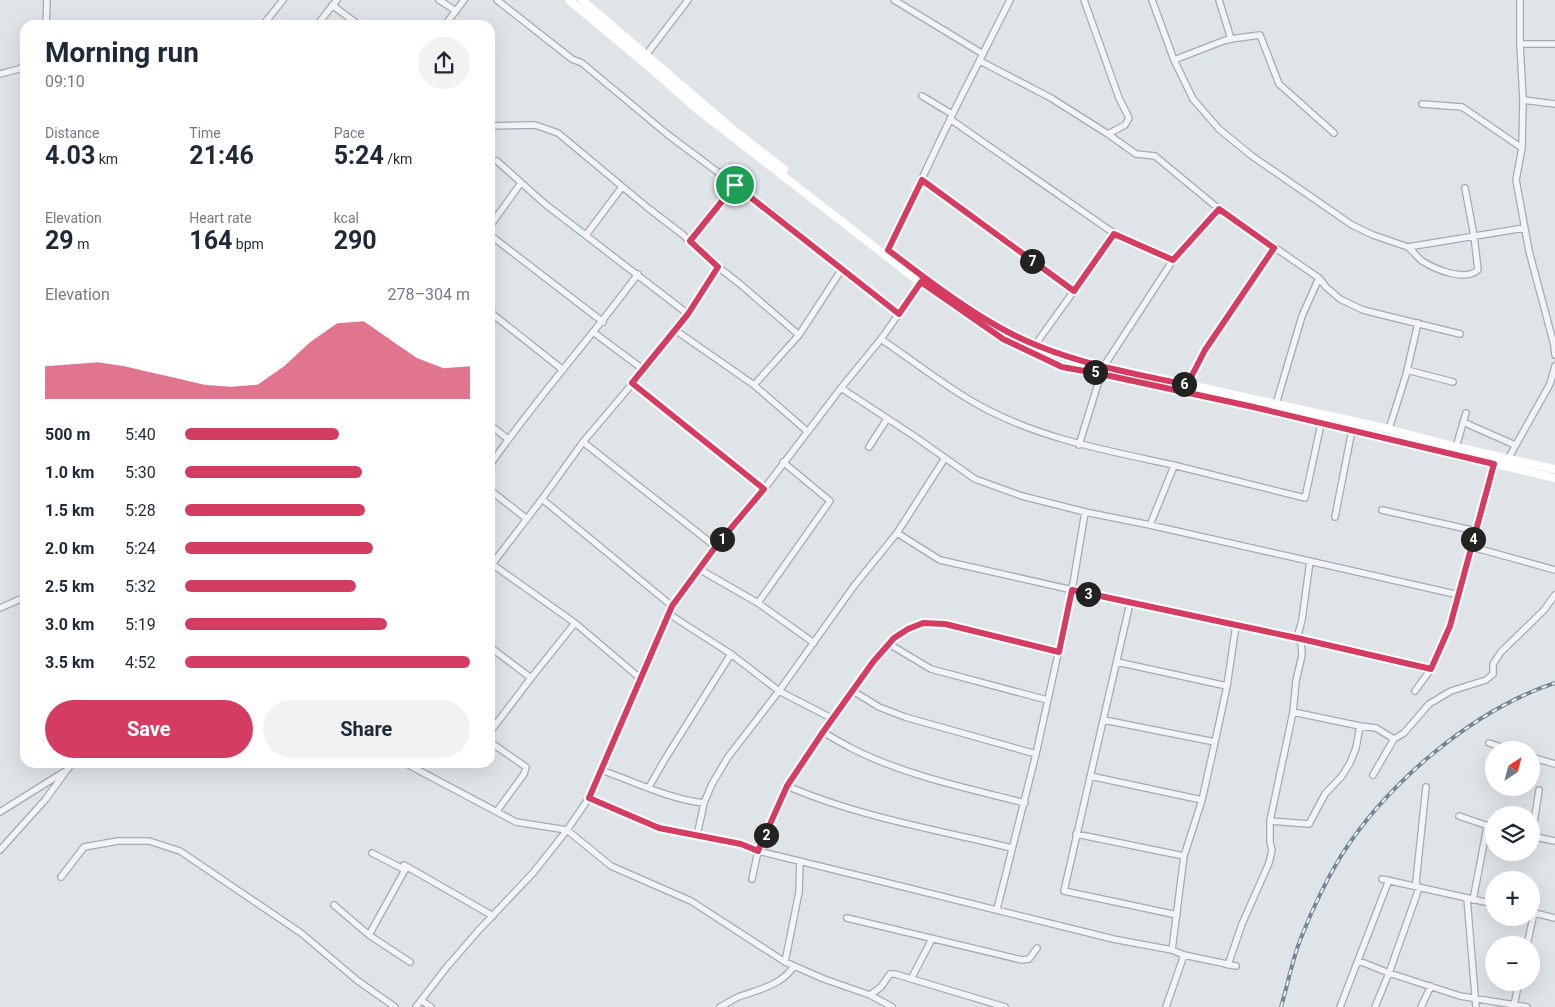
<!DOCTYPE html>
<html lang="en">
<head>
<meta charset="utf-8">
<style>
	:root { --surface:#fff; --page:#f2f2f3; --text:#1f2937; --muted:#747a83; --accent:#d53c62 }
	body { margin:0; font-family:Roboto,sans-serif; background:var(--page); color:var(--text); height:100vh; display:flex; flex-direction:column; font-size:19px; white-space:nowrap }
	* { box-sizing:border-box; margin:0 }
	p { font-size:16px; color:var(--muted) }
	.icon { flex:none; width:28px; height:28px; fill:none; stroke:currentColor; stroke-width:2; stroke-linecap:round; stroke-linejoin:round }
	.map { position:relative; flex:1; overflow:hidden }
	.panel { position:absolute; left:20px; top:20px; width:475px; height:748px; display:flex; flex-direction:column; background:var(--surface); border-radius:15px; box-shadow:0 5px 20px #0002 }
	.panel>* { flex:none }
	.needle { width:32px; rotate:36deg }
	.fabs { position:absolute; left:1485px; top:741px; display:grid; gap:10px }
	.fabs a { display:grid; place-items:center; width:55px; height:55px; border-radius:50%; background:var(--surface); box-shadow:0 5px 20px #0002; font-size:25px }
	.pin { position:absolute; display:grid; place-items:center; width:42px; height:42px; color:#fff; margin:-21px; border:2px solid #fff; border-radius:50%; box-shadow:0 1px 5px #0007 }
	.km { position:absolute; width:25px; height:25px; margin:-12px; border-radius:50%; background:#222; color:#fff; font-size:14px; line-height:25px; text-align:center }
	.round { display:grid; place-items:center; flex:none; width:52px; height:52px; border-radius:26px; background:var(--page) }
	.headline { display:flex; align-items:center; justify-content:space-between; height:85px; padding:0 25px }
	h1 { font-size:28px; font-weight:700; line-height:38px }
	.figures { display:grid; grid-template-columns:repeat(3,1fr); gap:8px; height:85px; padding:5px 25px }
	.figures div { display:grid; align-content:center }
	.figures b { font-size:25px; font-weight:700 }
	.figures small { font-size:14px; font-weight:400 }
	.figures p { font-size:14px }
	.chart { height:140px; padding:10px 25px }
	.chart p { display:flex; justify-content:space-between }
	.chart svg { width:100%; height:90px; margin-top:5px; fill:var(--accent); opacity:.7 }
	.button { display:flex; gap:10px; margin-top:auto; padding:10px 25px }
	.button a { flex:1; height:58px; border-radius:30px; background:var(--accent); color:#fff; font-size:20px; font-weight:700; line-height:58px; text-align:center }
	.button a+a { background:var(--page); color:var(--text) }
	ul { padding:0 25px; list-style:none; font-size:16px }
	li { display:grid; grid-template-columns:80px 60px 1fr; align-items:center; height:38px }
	li i { height:12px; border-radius:6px; background:var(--accent) }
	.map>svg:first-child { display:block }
</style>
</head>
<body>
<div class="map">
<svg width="1555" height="1007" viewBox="0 0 1555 1007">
	<rect width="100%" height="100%" fill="#dfe4e9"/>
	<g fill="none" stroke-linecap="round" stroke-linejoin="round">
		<!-- street casing -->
		<g stroke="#a4abb3" stroke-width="8">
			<path id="street" d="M439,0L456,11
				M497,0L572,59L582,63L667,134L771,212L899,314
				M894,0L983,54
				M1084,0L1119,98L1129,118L1125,125L1108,134
				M1152,0L1174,60L1193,99L1219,129L1252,156L1352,225L1373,235L1408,247L1524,228
				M1520,0V44L1523,100L1522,148L1516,180L1529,251L1554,345L1555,355
				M332,5L359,25
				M46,25L47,0
				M263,25L283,0
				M317,25L337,0
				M445,25L464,0
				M1231,39L1260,35L1279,84L1334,133
				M1520,44H1555
				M646,55L688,0
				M1174,60L1223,41L1231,39L1219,0
				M980,61L1051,98L1108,134L1136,154L1155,156L1219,209L1319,278L1326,287L1340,299L1363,310L1460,334
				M0,74L19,69L25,65
				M922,96L952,114L950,119L1115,234L1173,260
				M1523,100L1555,104
				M1422,104L1462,107L1522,148
				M490,126L535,125L558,133L648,208L682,234L718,267L740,284L799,335
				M497,161L545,204L688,314
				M922,180L1074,291
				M490,226L521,183
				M490,235L603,322
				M586,235L622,187
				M690,241L735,185
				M1408,247C1413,251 1417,257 1422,261C1435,269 1464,282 1478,270L1474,236L1465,188
				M888,250L955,109L1010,0
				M490,312L563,370
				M675,330L754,385L808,432
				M593,332L644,370
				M881,339C916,363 951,391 988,410C1046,440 1110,451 1173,465C1217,476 1261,487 1305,498L1321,424
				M1035,345L1115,234
				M1104,366L1173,260L1219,209
				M1407,370L1453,382
				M632,383L764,489
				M754,385L799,335L842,269
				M1187,385L1205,349L1274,248
				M841,388L914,436L975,479L1022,496L1085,512L1150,525L1459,595
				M1276,404L1302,316L1319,278
				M1463,422L1515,445
				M490,425L508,439
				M1389,429L1406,375L1418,323
				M583,442L716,547
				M1079,445L1101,374
				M869,447L887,419
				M1456,447L1466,413
				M1508,459L1550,384L1555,366
				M490,465C536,399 590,339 638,274
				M490,490L527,519
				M542,499L672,606
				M1382,510L1476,531
				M1335,517L1352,430
				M1150,525L1174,466
				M897,533L940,560L1130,603L1297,638L1431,669
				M1472,547L1555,570
				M492,564L575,623L641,679
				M490,567L542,499L583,442L644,370L688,314L718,267
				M699,569L758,603L814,643
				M758,603L830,501L783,462
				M1130,603L1064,891L1177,915
				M0,608L25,597
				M669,614L731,654L779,691L833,719
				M889,644L931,669L1047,700
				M490,647L531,678
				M1117,662L1227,686
				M853,691L879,707L905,717L1036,754
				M1415,691L1431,669L1450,626L1495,463
				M1293,712L1360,726L1376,728L1394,739
				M1104,720L1215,742
				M490,732L531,678L575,623
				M823,732C833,738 843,744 853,749C904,775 970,789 1025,803
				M490,742L526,767L524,774L497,811
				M1489,743L1510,750
				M1531,757L1555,764
				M403,762L516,822L567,830L611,866L691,901L785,962L824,979L870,995L892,1007
				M601,770C635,782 669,799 704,803
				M1373,775L1394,739L1404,733L1429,704L1451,691L1486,680L1493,674V664L1501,652L1544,610L1555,595
				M1090,776L1202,800
				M787,786C859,817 937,830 1012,848
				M649,787L665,759L731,654
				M589,798L659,828L741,844L758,851L860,876L1113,939L1172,950L1184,955L1236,966
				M0,812L67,770L73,762
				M1459,816L1494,828
				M1270,821L1309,824L1325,794L1342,776L1350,763L1356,748L1360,726
				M1076,834L1184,856
				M697,836L704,803L712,784L728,757L779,691L854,586L897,533L945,458
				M1531,836L1555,841
				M1532,836L1539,790
				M0,850L45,800L67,770
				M372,853L405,870L404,865L493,916
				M61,877L84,847L118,841H149L180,851L301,933L358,981L395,1007
				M752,879L758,851L787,786L823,732L873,662L895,638L908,629L923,623L945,624L1059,652
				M1382,879L1494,904
				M1467,898L1476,1007
				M1473,900L1487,827
				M334,905L369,935L410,962
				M997,909L1036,754L1072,590L1085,512
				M1531,912L1555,918
				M847,918L1022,960L1029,959L1037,948
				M369,935L405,870
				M1527,945L1534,913
				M1172,950L1184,856L1202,800L1215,742L1227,686L1236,625
				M1359,961L1389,973L1460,996L1527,1007
				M785,962L799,892L800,861
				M1228,965L1242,924L1269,863L1272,850L1270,842V821L1293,712L1296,681L1302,655L1301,643L1297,638L1302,620L1310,561
				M911,979L932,939
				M870,995L881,987L890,974H895L1005,1007
				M422,1001L431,1007
				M1514,1005L1519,982
				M416,1007L446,968L478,931L533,873L567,830L589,798L672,606L716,547L764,489L841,388L881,339L922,281
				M720,1007C726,1004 732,1000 738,997C758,990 782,985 794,966
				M1166,1007L1184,955
				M1340,1007L1389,880
				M1375,1007L1389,973L1418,891L1416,882L1426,787
				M1421,1007L1431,986"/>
		</g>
		<!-- street -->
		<use href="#street" stroke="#f2f4f7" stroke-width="5.5"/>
		<!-- secondary -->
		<path stroke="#fff" stroke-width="8" d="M569,0L649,67L698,110L921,283L1003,339L1062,367L1101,374L1249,406L1555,478
			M582,0L736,132L784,169
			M904,262C945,293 987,323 1034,344C1056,354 1081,360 1104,366L1389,429L1456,447L1555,469"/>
		<!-- rail casing -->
		<g stroke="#778593" stroke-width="4">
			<path id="rail" d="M1281,1007C1288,984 1292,960 1301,938C1312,910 1325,882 1341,856C1387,783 1473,710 1555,683"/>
		</g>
		<!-- rail -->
		<use href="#rail" stroke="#eef2f6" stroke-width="2" stroke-dasharray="5.5" stroke-linecap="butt"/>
	</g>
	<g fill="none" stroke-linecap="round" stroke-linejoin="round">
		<!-- route casing -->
		<g stroke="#fff" stroke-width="10">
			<path id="route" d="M735,185L690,241L718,267L688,314L632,383L764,489L716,546L672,606L589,798L659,828L741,844L758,851L787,786L823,732L873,662L894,638L908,629L923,623L945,624L1059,652L1072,590L1297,638L1431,669L1450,626L1494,464L1249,406L1101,374L1062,367L1003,339L921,282L925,278C959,303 996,329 1036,345C1084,365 1136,374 1187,385L1205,350L1274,248L1219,209L1173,260L1114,234L1074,291L922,180L888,250L925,278L921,282L899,314L735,185"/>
		</g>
		<!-- route -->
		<use href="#route" stroke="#d53c62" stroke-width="6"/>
	</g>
</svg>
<div class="fabs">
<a><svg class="needle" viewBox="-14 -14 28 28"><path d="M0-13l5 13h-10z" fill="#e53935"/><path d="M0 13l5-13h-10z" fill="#747a83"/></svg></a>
<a><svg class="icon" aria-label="layers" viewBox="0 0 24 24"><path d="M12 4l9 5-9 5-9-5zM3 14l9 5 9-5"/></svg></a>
<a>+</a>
<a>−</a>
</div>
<div class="pin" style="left:735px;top:185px;background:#1e9e55"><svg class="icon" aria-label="arrive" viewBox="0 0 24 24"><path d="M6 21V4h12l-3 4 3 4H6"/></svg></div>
<b class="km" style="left:722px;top:539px">1</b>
<b class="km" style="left:766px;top:835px">2</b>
<b class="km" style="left:1088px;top:594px">3</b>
<b class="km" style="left:1473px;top:539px">4</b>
<b class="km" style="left:1095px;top:372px">5</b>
<b class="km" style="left:1184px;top:384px">6</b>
<b class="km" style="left:1032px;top:261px">7</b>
<section class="panel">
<div class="headline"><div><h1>Morning run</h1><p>09:10</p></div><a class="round"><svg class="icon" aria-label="share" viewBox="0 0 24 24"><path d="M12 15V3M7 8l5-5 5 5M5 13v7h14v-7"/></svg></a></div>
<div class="figures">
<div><p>Distance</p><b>4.03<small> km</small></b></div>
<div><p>Time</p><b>21:46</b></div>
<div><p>Pace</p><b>5:24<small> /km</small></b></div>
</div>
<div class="figures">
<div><p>Elevation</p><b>29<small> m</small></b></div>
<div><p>Heart rate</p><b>164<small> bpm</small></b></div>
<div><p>kcal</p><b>290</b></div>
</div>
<div class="chart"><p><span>Elevation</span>278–304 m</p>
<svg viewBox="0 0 160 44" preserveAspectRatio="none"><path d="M0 44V28L10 27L20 26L30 28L40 31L50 34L60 37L70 38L80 37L90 28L100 16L110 7L120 6L130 15L140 24L150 29L160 28V44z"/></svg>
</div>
<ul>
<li><b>500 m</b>5:40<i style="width:54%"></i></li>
<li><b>1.0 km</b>5:30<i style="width:62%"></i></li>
<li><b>1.5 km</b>5:28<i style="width:63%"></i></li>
<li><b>2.0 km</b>5:24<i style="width:66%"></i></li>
<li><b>2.5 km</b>5:32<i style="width:60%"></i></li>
<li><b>3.0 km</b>5:19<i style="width:71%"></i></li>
<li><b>3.5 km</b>4:52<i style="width:100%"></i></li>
</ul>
<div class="button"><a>Save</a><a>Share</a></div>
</section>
</div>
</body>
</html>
